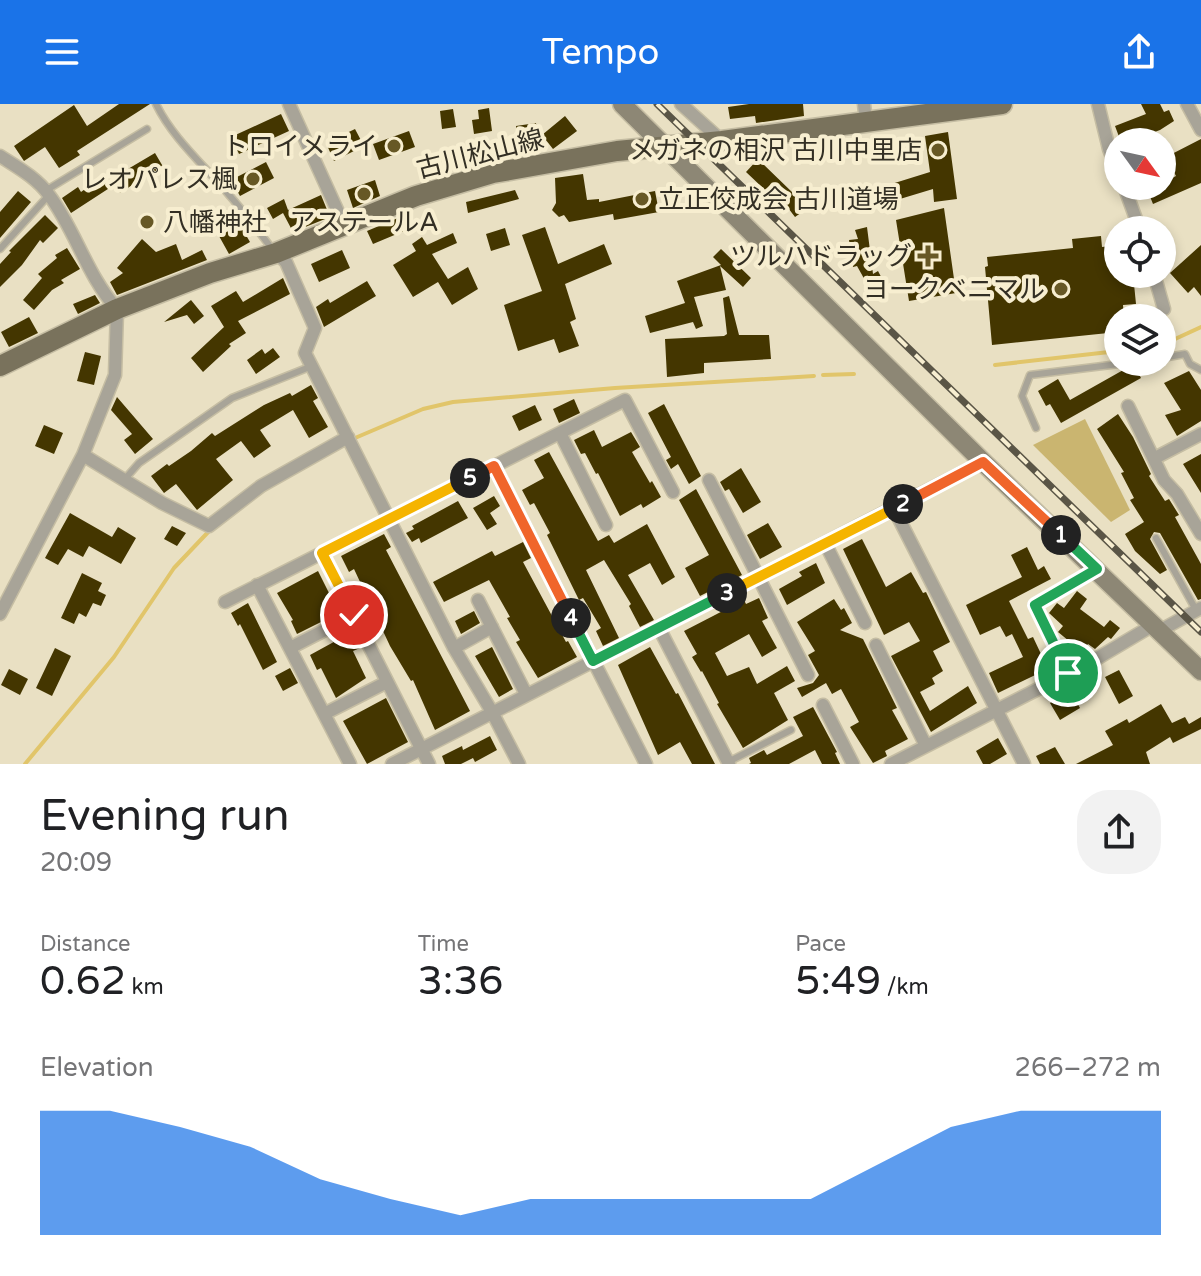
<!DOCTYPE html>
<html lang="en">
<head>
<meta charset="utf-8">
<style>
	:root { --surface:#fff; --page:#f2f2f2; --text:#202124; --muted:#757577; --accent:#1a73e8 }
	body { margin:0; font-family:"Varela Round","Noto Sans JP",sans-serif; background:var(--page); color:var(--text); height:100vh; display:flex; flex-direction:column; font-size:30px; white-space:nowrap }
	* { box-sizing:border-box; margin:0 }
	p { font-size:26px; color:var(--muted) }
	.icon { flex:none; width:44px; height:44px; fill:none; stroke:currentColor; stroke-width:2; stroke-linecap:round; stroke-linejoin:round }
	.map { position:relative; height:660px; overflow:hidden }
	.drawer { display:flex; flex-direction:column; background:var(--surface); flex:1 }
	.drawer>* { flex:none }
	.needle { width:52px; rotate:123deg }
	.tools { position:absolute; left:1104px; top:24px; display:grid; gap:16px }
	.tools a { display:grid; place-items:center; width:72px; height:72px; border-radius:50%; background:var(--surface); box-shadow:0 4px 12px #0003; font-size:40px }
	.pin { position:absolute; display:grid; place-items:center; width:68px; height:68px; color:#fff; margin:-34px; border:4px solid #fff; border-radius:50%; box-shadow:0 2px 8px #0007 }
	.km { position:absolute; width:40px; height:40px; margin:-20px; border-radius:50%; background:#222; color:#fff; font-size:22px; line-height:40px; text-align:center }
	.round { display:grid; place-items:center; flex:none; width:84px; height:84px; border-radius:32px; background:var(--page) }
	.head { display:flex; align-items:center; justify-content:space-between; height:136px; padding:0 40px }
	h1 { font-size:44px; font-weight:600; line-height:60px }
	.stats { display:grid; grid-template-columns:repeat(3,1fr); gap:12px; height:136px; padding:8px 40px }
	.stats div { display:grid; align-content:center }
	.stats b { font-size:40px; font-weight:600 }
	.stats small { font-size:22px; font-weight:400 }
	.stats p { font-size:22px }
	.chart { height:224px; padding:16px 40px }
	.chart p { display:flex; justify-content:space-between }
	.chart svg { width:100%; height:144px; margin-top:8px; fill:var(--accent); opacity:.7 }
	header { display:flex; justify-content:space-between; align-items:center; height:104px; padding:0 40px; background:var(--accent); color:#fff; font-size:36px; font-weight:600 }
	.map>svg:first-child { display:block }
</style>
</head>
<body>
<header><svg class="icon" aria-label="menu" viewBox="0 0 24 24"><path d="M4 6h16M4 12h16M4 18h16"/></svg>Tempo<svg class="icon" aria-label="share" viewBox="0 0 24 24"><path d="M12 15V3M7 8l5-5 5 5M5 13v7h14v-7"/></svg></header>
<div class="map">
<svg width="1201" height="660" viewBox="0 0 1201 660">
	<rect width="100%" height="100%" fill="#e9e0c3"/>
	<!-- green -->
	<path fill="#cab570" d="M1085,315L1130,406L1111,418L1033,341Z"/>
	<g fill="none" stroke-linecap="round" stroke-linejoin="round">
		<!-- stream -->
		<path stroke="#e1c56a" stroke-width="4" d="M1162,241L1201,223
			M995,261L1118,247
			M823,271L854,270
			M355,334L423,305L453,298L615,284L814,272
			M25,660L114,553L174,464L212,424"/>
	</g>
	<!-- building -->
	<path fill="#443600" d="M119,0H150L77,47L80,51L59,64L45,43L24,57L14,42L74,1L87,22Z
		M749,0H803L804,12L756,19L755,12L730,15L728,3Z
		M1141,0H1160L1164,8L1169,6L1174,17L1160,26L1128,38H1121L1115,22L1146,10Z
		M489,4L492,27L474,30L472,16L479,15L478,6Z
		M453,5L456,23L442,25L440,7Z
		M281,10L289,27L239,50L231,33Z
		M565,12L577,27L553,45L542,31Z
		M536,19L538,38L518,40L516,22Z
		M355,25L364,42L334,57L326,39Z
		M409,27L415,43L379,56L373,40Z
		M948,28L957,95L934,98L933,85L890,98L885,82L930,68L925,32Z
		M1201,35V79L1153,100L1147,85L1162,82V79L1176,72L1166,53Z
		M155,49L165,66L149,76L146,72L120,89L111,75Z
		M758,55L793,89L805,106L795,113L782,96L779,99L746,68Z
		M266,58L274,74L240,92L231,76Z
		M583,70L587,96L599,95V98L655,87L659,108L614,116L613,110L569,118L564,111L559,113L552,106L556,99L555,74Z
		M103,72L111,83L71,109L62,94L78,83L81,88Z
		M375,76L380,92L353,104L347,86Z
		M515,86L519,95L468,109L466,98Z
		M18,87L31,98L0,134V108Z
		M321,91L330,113L293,128L283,109L273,115L267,104L284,95L288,106Z
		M944,104L956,189L909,197L896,116Z
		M45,111L58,124L43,139L40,136L22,161L0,183V160L11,148L9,147Z
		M398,114L404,127L373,140L367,127Z
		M240,121L250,138L229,150L219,132Z
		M545,123L558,160L604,140L612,160L565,180L576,215L570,218L579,242L559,249L554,235L518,247L504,201L542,187L522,131Z
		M867,123L873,170L878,167L888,186L876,192V196L857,162L853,163L849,136L858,135L855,126Z
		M505,124L510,141L491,147L486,130Z
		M453,129L457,139L432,150L448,175L468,163L478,185L452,201L438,178L413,193L393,161L416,147L412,140L422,133L427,141Z
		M1101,132L1102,143L1118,141V170H1133L1136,200L1123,201L1124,214H1118V228L992,241L985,163L988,162L987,153L1073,144L1072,135Z
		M142,135L156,148L176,140L182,156L202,146L207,156L117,191L110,178L123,169L117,164Z
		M1201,141V192L1194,183L1188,189L1170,169Z
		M67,144L80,165L61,176L64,179L52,186L34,206L23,196L42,174L38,170L57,154L55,151Z
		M721,145L751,174L743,183L720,162L726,186L694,193L703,222L696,225L693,218L650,229L645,212L685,199L677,177L721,161L713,153Z
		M342,146L350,164L319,178L311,160Z
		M283,174L290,190L238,217L246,229L229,240L231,242L203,268L191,254L224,223L211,202L236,187L243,198Z
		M367,177L376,192L324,223L316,203L328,195L330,199Z
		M95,191L100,199L78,210L73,200Z
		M729,192L739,231H769L771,255L704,259V269L667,273L665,235L724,232L727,230L723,194Z
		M191,196L204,212L194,220L187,211L164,218Z
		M29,213L38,229L9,243L1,228Z
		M273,244L280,253L256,270L247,256L262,245L265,250Z
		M85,248L101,252L94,281L77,277Z
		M1136,264L1141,274L1061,319L1050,300L1046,302L1038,287L1058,275L1070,296L1125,265Z
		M1189,267L1201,286V317L1177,332L1165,311L1181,306L1164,279Z
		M311,281L318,294L313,297L328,323L309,334L293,306L260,326L271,342L254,354L241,337L216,355L233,376L197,406L176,380L164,389L151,372L167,360L169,362L191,347L212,329L215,332L264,301L290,289L292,292Z
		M117,293L153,335L135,350L124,336L132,330L111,306Z
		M574,295L580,309L559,319L553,305Z
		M664,300L701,372L689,380L678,360L671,365L666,356L671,353L648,309Z
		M535,301L542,316L519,327L512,312Z
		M1118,310L1133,333L1151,370L1149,372L1165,397L1169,395L1179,411L1175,413L1201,460V495L1198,496L1160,429L1154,428L1150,435L1167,466L1160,470L1135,447L1125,430L1144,418L1130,396L1134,394L1121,369L1124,368L1097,325Z
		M44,321L63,329L54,350L35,342Z
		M594,326L602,343L631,328L640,343L632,348L650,379L652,377L661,393L643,404L641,400L620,412L598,369L596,370L585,349L581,350L574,336Z
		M549,348L598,437L609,431L614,439L647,420L675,473L662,481L650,459L628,471L654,516L640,523L629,502L631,500L604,456L586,466L619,534L603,542L596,527L601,524L583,494L579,496L547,431L550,429L534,399L530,401L522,386L544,374L534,356Z
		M1201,350V389L1183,360Z
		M741,364L761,398L743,409L729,385L725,387L720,378Z
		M696,385L742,471L700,492L685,464L709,451L679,396Z
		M494,392L500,402L490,409L497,420L487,426L473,404Z
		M458,397L468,414L421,439L419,434L412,438L406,429L414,425L412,422Z
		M70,409L112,433L118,423L136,434L121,460L89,442L83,453L68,445L58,461L45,454Z
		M768,419L782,443L760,455L747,431Z
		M172,422L186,429L177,442L164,435Z
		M384,430L391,443L386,446L470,607L435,626L413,576L411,577L390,542L354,465L349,468L341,452Z
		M862,435L886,483L911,468L923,489L926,488L950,538L933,547L943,567L932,574L935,580L920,588L930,607L968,582L977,599L931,628L891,552L920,537L909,518L884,531L843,445Z
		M523,438L531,454L523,458L566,538L568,537L577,553L538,574L516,538L520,536L507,514L510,513L489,476L444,498L433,478L492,447L495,452Z
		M1027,443L1038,466L1044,462L1051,475L1009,497L1028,535L1033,533L1041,550L1047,547L1054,562L998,589L989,569L1023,553L1012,530L1006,533L1000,522L980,531L966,501L1022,473L1011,451Z
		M816,459L825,479L787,501L779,485L802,472L799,468Z
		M318,467L339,509L297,530L291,517L293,516L277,489Z
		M82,469L102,479L98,487L106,491L101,502L93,499L86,513L79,509L74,520L61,514Z
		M1077,487L1087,495L1080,505L1104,523L1110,516L1120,524L1111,535L1108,533L1095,545L1088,540L1076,556L1069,550L1064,539L1069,537L1058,528L1063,522L1049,509L1057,499L1064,504Z
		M759,494L768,514L762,517L777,544L762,553L749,530L715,549L727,572L749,563L757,580L787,562L795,577L774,589L788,616L743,644L717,600L719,599L702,567L701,568L692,553L697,550L684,527L744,496L746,500Z
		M834,495L841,506L844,504L852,519L840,526L863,535L897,604L892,606L908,635L885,647L887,652L873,659L850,623L859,618L841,585L832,590L826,579L802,593L797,584L813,579L819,571L808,551L815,547L797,518Z
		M248,499L277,558L263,566L240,520L238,522L231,509Z
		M474,507L480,519L461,530L455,517Z
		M352,528L360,544L353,547L366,574L336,594L321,564L317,566L310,551Z
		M492,543L513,585L499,593L475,552Z
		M650,543L676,590L678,589L715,660H692L680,638L658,651L618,561Z
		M55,544L71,552L52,592L36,584Z
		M290,564L298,579L283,587L275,572Z
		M9,565L28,575L20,591L1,581Z
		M1119,566L1133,592L1119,600L1105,573Z
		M1071,588L1080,604L1060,616L1050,599Z
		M386,594L408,638L367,660L343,617Z
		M1161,600L1172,619L1185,613L1189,620L1201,613V625L1173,639L1170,633L1146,648L1150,660H1076L1113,641L1105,627L1127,615L1129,619Z
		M813,603L837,648L835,649L840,660H822L815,646L789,660H749L751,659L749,654L764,646L767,651L803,632L793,613Z
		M490,632L497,646L475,658L473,654L461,660H445L442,652L462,642L463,646Z
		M998,634L1007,650L990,660H983L976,647Z
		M1055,643L1065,660H1040L1036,652Z"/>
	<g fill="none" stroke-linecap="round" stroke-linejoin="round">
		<!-- lane casing -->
		<g stroke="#c5bda3" stroke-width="9">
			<path id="lane" d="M156,0C173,35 205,62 230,92C245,109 259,128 273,146
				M45,87L147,25
				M0,145L49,91
				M1162,254L1185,250L1190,260L1201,266
				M1036,324L1022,292L1030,271L1135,258
				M124,376L139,359L232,294L312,262
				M1156,434L1196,506
				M728,658L791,626"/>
		</g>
		<!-- street casing -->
		<g stroke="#c5bda3" stroke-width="15">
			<path id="street" d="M289,0L344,121
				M681,0L722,37
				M864,0L866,18
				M1098,0L1109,45L1118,68
				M1187,0L1201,26
				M0,52C17,63 37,74 49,91C76,127 86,170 117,205L115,271L83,351L0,510
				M1124,82L1140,126
				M276,149L286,158L315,224L305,249L454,544L492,608L519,660
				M1154,170L1164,205
				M1128,302L1164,376L1177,390L1201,430
				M560,329L606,421
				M83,351L162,399L209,422L261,382L348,333
				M1155,354L1201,330
				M494,362L646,660
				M709,376L808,571
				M894,405L1024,660
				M825,439L865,519
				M322,449L429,660
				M257,481L350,660
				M478,496L526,590
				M225,498L625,296L673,388
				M659,524L729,660
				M1161,526L1201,504
				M876,541L926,642
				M290,544L354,511
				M454,544L492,523
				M1068,569L1035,501L1097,465
				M823,601L853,660
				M324,610L387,578
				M392,660L983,358
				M891,660L1091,558L1155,520"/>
		</g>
		<!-- secondary casing -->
		<g stroke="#c5bda3" stroke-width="21">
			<path id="secondary" d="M622,0L983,358L1201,567"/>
		</g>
		<!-- primary casing -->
		<g stroke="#c5bda3" stroke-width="23">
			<path id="primary" d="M0,262L117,205L210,169L276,149L416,92L493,69L617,47L722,37L1002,0"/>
		</g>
		<!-- lane -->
		<use href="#lane" stroke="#a8a498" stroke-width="6"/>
		<!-- street -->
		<use href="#street" stroke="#a8a498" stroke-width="12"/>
		<!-- secondary -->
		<use href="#secondary" stroke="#8d8775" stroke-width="18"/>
		<!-- primary -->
		<use href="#primary" stroke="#79725c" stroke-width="20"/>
		<!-- rail casing -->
		<g stroke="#5a5546" stroke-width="7">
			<path id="rail" d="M657,0L1201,528"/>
		</g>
		<!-- rail -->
		<use href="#rail" stroke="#f7eed0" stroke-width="4" stroke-dasharray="12" stroke-linecap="butt"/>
	</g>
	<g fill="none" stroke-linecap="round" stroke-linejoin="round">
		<!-- split-1 casing -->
		<g stroke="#fff" stroke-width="16">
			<path id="split-1" d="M1061,431L1097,465L1035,501L1068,569"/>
		</g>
		<!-- split-2 casing -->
		<g stroke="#fff" stroke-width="16">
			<path id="split-2" d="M903,400L983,358L1061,431"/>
		</g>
		<!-- split-3 casing -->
		<g stroke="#fff" stroke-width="16">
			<path id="split-3" d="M727,489L903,400"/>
		</g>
		<!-- split-4 casing -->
		<g stroke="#fff" stroke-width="16">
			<path id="split-4" d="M571,514L593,557L727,489"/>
		</g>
		<!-- split-5 casing -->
		<g stroke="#fff" stroke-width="16">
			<path id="split-5" d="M470,374L494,362L571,514"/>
		</g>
		<!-- split-6 casing -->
		<g stroke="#fff" stroke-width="16">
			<path id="split-6" d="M354,511L322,449L470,374"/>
		</g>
		<!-- split-1 -->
		<use href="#split-1" stroke="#22a559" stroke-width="10"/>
		<!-- split-2 -->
		<use href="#split-2" stroke="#f0652b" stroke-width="10"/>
		<!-- split-3 -->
		<use href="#split-3" stroke="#f5b400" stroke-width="10"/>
		<!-- split-4 -->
		<use href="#split-4" stroke="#22a559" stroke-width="10"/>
		<!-- split-5 -->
		<use href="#split-5" stroke="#f0652b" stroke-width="10"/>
		<!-- split-6 -->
		<use href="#split-6" stroke="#f5b400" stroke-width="10"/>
	</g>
	<!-- markers -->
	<g fill="#675825" stroke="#f7eed0" stroke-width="3">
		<circle cx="394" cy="42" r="8"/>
		<circle cx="938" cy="46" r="8"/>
		<circle cx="253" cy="75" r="8"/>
		<circle cx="364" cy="90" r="8"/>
		<circle cx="642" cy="95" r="8"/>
		<circle cx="147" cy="118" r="8"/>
		<path d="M924 140h8v8h8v8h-8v8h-8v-8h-8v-8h8z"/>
		<circle cx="1061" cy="185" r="8"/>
	</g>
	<g text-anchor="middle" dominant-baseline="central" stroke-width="8" stroke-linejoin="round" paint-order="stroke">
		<!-- poi labels -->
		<g font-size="26" fill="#332f24" stroke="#f7eed0" text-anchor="end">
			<text x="378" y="42">トロイメライ</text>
			<text x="922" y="46">メガネの相沢 古川中里店</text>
			<text x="237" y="75">レオパレス楓</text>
			<text x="658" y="95" text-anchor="start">立正佼成会 古川道場</text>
			<text x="163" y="118" text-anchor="start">八幡神社</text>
			<text x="364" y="118" text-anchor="middle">アステールA</text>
			<text x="912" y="152">ツルハドラッグ</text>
			<text x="1045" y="185">ヨークベニマル</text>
		</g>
		<!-- street labels -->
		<g font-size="26" fill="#332f24" stroke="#f7eed0">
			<text transform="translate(480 50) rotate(-14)">古川松山線</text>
		</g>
	</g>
</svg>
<div class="tools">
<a><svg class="needle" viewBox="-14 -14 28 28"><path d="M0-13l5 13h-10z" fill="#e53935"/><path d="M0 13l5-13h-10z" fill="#757577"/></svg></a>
<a><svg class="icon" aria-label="locate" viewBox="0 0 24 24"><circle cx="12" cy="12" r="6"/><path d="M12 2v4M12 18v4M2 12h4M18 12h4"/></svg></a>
<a><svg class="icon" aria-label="layers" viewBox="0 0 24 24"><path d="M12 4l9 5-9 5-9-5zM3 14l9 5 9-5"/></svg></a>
</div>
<div class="pin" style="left:1068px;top:569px;background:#1e9e55"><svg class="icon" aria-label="arrive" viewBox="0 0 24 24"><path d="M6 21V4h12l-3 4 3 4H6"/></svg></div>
<div class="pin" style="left:354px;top:511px;background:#d93025"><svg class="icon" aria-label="check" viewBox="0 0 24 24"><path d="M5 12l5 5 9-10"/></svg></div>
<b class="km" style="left:1061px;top:431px">1</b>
<b class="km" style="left:903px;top:400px">2</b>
<b class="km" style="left:727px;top:489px">3</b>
<b class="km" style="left:571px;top:514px">4</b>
<b class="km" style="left:470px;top:374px">5</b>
</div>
<section class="drawer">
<div class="head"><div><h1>Evening run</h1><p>20:09</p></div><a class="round"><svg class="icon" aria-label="share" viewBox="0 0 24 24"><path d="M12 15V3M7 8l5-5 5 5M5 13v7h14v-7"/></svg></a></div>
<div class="stats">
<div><p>Distance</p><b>0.62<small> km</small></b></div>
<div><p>Time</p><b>3:36</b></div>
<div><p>Pace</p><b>5:49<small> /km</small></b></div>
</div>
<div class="chart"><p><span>Elevation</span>266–272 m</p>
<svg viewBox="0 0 160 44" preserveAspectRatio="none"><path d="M0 44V6L10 6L20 11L30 17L40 27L50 33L60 38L70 33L80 33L90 33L100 33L110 33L120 22L130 11L140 6L150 6L160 6V44z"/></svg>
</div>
</section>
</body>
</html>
